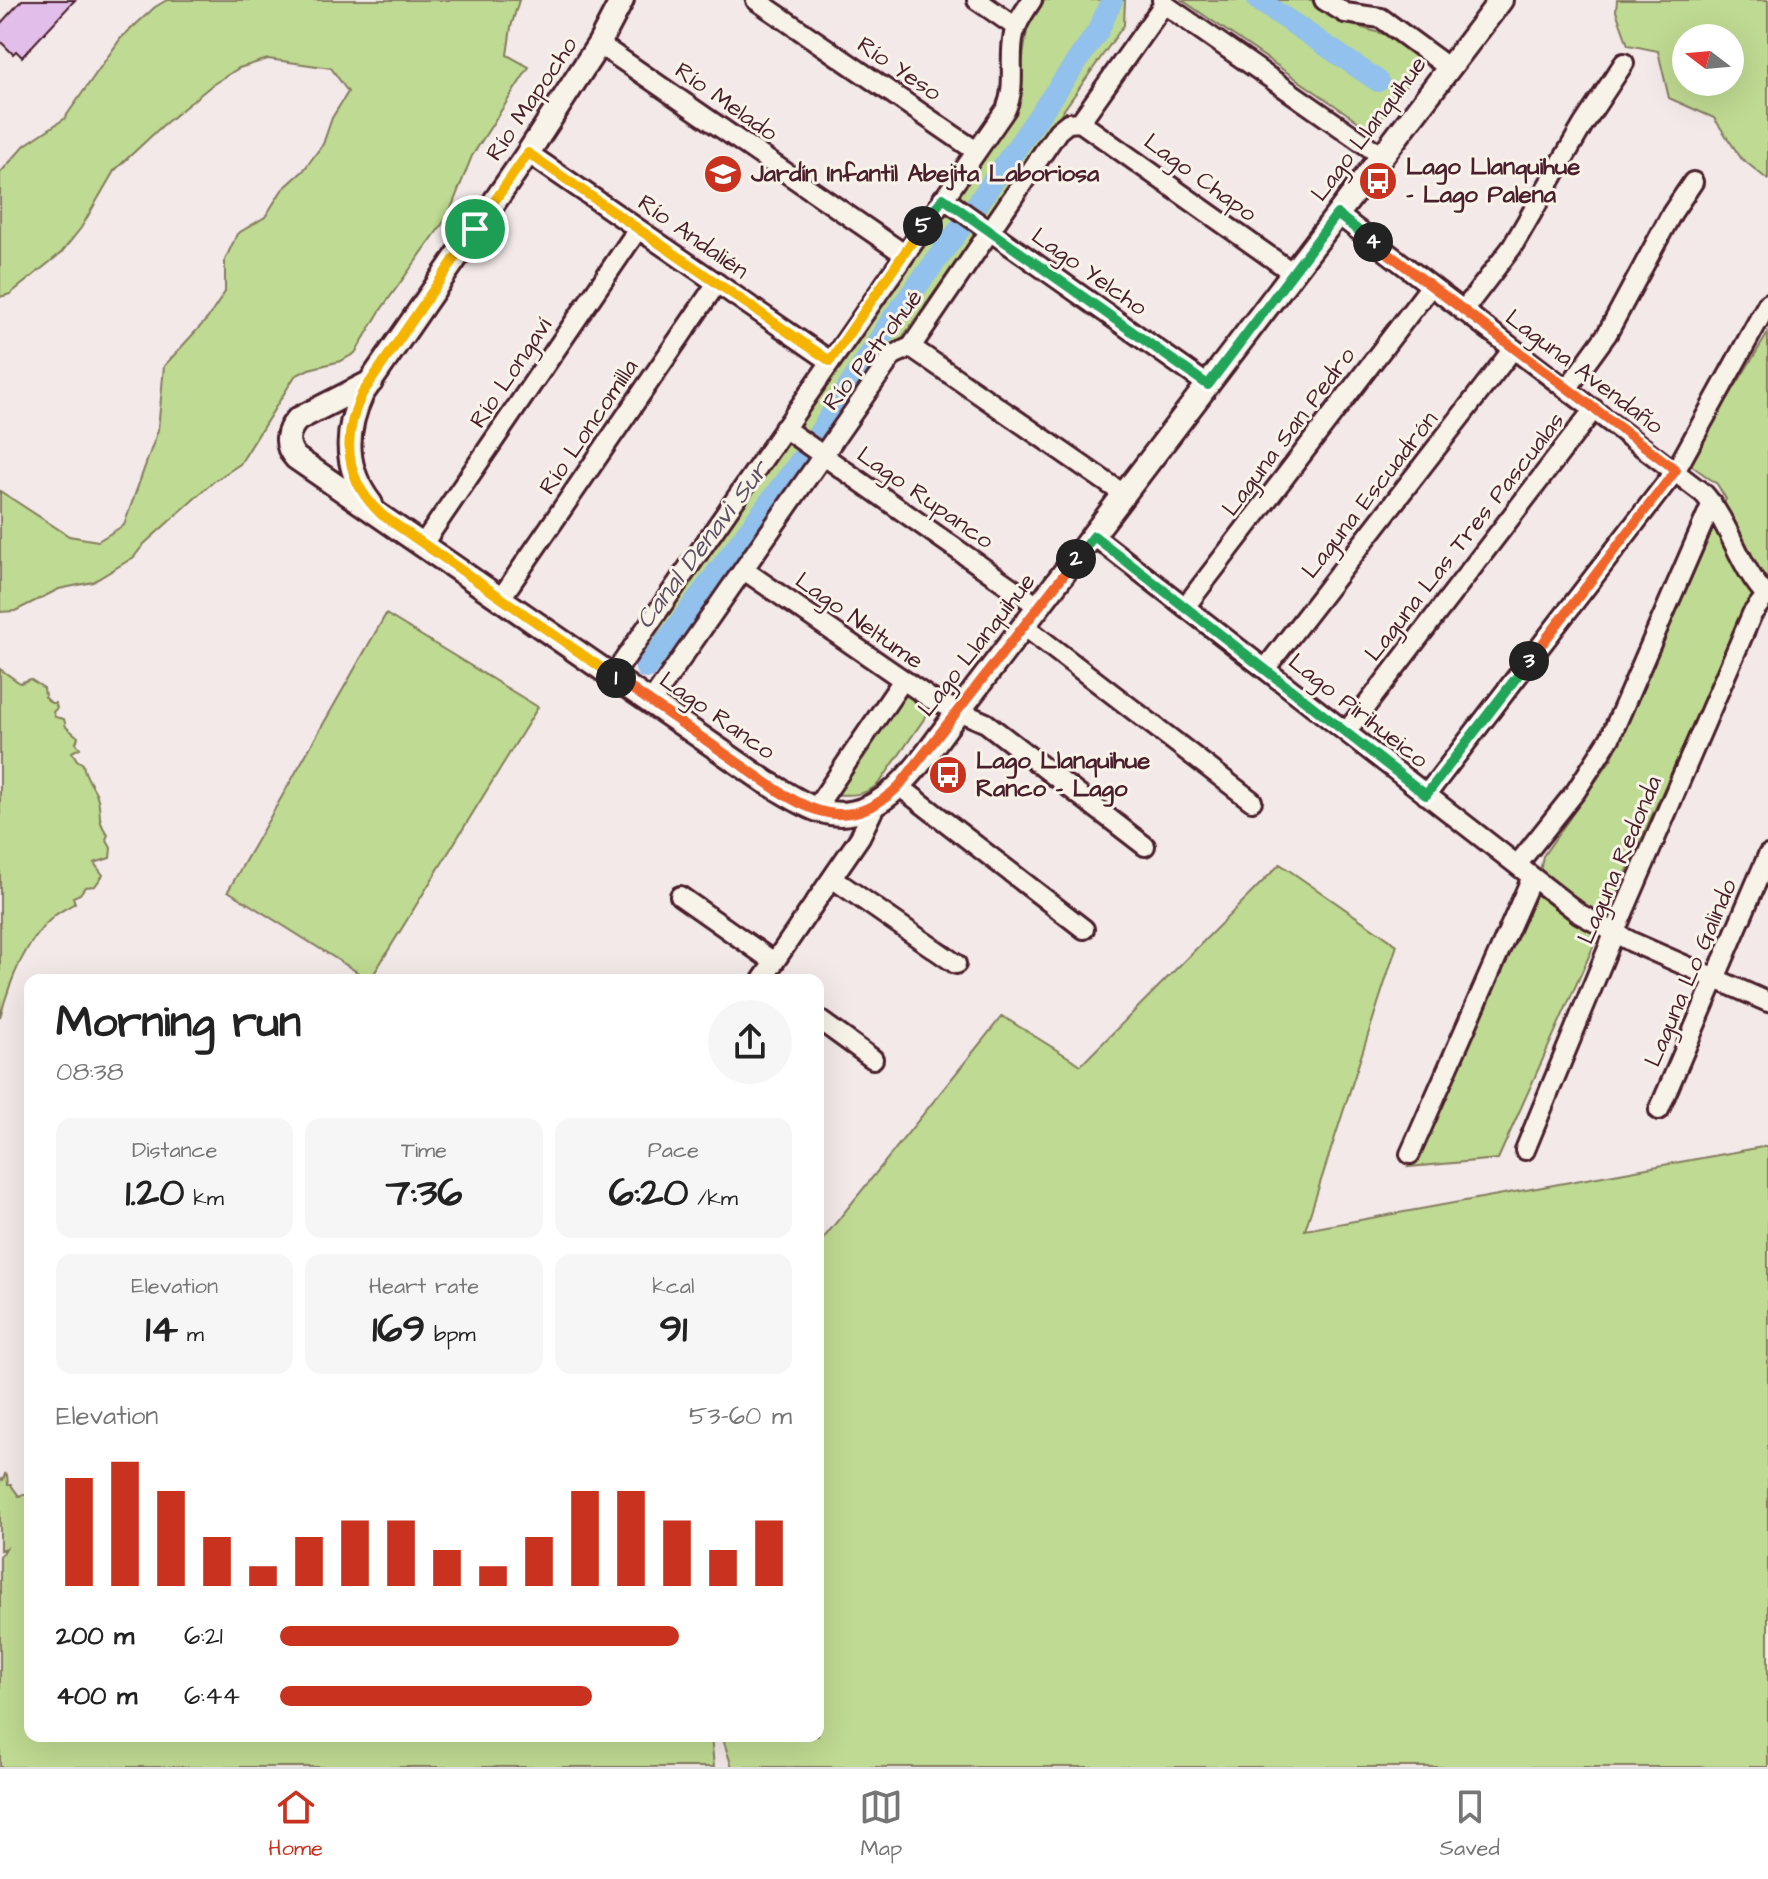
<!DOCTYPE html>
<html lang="en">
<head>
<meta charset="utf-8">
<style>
	:root { --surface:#fff; --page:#f6f6f6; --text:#222; --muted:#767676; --line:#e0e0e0; --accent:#c8321e }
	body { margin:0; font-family:"Architects Daughter",sans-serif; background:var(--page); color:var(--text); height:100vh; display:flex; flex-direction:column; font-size:30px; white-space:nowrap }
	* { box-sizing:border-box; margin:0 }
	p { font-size:26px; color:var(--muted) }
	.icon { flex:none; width:44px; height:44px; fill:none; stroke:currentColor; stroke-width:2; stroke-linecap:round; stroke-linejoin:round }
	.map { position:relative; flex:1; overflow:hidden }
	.details { position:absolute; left:24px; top:974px; width:800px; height:768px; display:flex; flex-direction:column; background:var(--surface); border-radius:16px; box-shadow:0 8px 32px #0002 }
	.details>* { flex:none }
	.needle { width:52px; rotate:286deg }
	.fabs { position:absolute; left:1672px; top:24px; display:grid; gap:16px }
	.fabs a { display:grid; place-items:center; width:72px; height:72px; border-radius:50%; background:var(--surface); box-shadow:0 8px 32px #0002; font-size:40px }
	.pin { position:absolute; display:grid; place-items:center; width:68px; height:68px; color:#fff; margin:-34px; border:4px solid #fff; border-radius:50%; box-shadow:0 2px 8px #0007 }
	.km { position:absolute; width:40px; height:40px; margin:-20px; border-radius:50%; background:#222; color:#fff; font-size:22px; line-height:40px; text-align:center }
	.round { display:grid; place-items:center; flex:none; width:84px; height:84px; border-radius:42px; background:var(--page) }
	.summary { display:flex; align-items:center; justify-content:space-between; height:136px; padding:0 32px }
	h1 { font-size:44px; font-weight:700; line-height:60px }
	.stats { display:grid; grid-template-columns:repeat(3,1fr); gap:12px; height:136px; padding:8px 32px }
	.stats div { display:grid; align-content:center; border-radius:16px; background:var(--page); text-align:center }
	.stats b { font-size:40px; font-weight:700 }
	.stats small { font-size:22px; font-weight:400 }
	.stats p { font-size:22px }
	.chart { height:224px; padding:16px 32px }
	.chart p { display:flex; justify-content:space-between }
	.chart svg { width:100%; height:144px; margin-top:8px; stroke:var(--accent); stroke-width:6 }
	ul { padding:0 32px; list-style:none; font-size:26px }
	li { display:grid; grid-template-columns:128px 96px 1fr; align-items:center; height:60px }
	li i { height:20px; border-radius:10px; background:var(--accent) }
	.tabs { display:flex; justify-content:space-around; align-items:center; height:112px; border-top:2px solid var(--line); background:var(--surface); font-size:22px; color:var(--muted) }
	.tabs a { display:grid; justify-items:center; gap:4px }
	.tabs .selected { color:var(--accent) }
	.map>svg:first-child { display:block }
</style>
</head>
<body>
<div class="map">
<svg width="1768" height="1767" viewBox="0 0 1768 1767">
	<rect width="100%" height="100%" fill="#f3e9e9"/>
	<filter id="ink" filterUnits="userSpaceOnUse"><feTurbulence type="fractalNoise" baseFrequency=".0125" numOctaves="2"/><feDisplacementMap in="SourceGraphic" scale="16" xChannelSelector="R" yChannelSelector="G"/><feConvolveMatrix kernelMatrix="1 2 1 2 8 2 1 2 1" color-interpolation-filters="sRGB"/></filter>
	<g filter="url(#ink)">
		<!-- green -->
		<path fill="#bfda92" stroke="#847c5e" stroke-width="2" fill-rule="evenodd" d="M167,0H519L511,27L507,55L529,67L472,156L448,216L380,311L355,353L341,361L309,369L295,376L240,464L213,482L144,544L134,557L93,582L59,589L15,611L0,612V491L69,536L98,541L124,525L158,430L164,366L208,318L225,292V260L237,234L265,217L282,190L303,171L323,144L332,118L348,92L331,68L268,59L239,68L212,85L162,126L114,171L81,228L61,253L10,294L0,297V173L25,145L64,119L121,38L155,7Z
			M1045,0H1125L1124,25L666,671L639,651L1016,103L1028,24Z
			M1182,0H1311L1345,23L1394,37L1424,61L1372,131Z
			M1617,0H1768V180L1741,158L1714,118L1669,98L1658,51L1628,45L1616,11ZM1686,38H1730V82H1686Z
			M1768,333V578L1737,626L1498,1159L1408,1167L1535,898L1543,856L1612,758L1726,499L1717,484L1688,463Z
			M386,614L538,707L370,980L228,891Z
			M0,669L20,683L30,679L44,688L45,697L51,703H55L57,708L53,712L55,717L64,719L66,727L78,737L76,743L80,748L72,752L77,760L83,764C84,775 91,783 96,793C103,809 95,820 108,835L106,839L111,848L110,858L94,863L103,875L95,886L85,887L80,894L73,897L75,903C67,908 60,911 54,916C25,941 10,981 0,1017Z
			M909,691L933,706L881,781C868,796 851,796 832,794L902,692Z
			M1280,864L1397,945L1305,1230L1768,1146V1767H732L722,1736H818V1245L1002,1016L1081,1065Z
			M5,1474L7,1475L8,1485H11L19,1496L24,1494L30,1498V1736H711L714,1767H0V1556L6,1548L0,1550V1479L3,1480Z"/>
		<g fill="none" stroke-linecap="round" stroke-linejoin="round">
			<!-- canal -->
			<path stroke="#91c1ec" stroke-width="22" d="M1258,0L1378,81
				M975,207L1098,31L1112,0
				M818,435L893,318L962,226
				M646,668L804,456"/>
		</g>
		<!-- building -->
		<path fill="#e2bfeb" stroke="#4a1f2b" stroke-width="2" d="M22,0H75L22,57L16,51L13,54L0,41V24Z"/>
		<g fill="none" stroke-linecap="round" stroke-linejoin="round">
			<!-- minor casing -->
			<g stroke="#4a1f2b" stroke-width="24">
				<path id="minor" d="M756,0L976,151
					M977,0L1016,27
					M1162,0L1164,4L1382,156
					M1324,0L1345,13L1381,18L1449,68
					M599,44L904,254
					M1080,122L1293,273
					M528,153L830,361
					M943,198L1208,385
					M1337,214L1704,494C1731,525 1739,568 1768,597
					M1463,311L1512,247L1583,125L1624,63
					M911,347L1125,495
					M1567,389L1607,334L1672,213L1693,182
					M784,428L1039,607
					M1094,536L1580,914L1632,942L1768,1002
					M423,544L638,229
					M744,570L931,699L986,723L1145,846
					M501,598L717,283
					M1185,607L1430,287
					M1024,626L1252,801
					M1265,669L1513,349
					M613,676L1006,109C1017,85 1008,59 1014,34C1017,21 1025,11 1032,0
					M651,702L893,355L911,347L1058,131L1068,123L1080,122L1164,4
					M1346,732L1594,409
					M899,786L1084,929
					M1426,795L1676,470L1768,303
					M815,809L903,680
					M1517,865L1576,791L1610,738L1712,503
					M832,878L956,964
					M680,896L774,962
					M762,980L860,837L876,804
					M818,1019L873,1059
					M1659,1110L1768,855
					M1525,1150L1614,934L1752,614L1768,593
					M1410,1154L1532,877"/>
			</g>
			<!-- tertiary casing -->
			<g stroke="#4a1f2b" stroke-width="28">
				<path id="tertiary" d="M371,382L298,419C286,431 284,445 296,458L766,782C784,792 802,805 821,811C884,830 926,752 958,712L1501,0
					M371,504C344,469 344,433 362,394L528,153L599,44L622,0"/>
			</g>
			<!-- minor -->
			<use href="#minor" stroke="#f7f3e8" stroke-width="18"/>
			<!-- tertiary -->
			<use href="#tertiary" stroke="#f7f3e8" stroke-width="22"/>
		</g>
	</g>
	<g fill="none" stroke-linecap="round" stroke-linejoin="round" filter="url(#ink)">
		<!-- split-1 casing -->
		<g stroke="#fff" stroke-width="16">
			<path id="split-1" d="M475,229L362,394C341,439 345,481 382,515L616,678"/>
		</g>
		<!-- split-2 casing -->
		<g stroke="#fff" stroke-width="16">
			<path id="split-2" d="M616,678C653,704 690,729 727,755C755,774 794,807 828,813C855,818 880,805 899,786L1076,559"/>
		</g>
		<!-- split-3 casing -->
		<g stroke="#fff" stroke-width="16">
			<path id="split-3" d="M1076,559L1094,536L1426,795L1529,661"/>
		</g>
		<!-- split-4 casing -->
		<g stroke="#fff" stroke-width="16">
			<path id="split-4" d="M1373,242L1676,470L1529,661"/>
		</g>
		<!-- split-5 casing -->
		<g stroke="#fff" stroke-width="16">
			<path id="split-5" d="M923,226L943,198L1208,385L1337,214L1373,242"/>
		</g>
		<!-- split-6 casing -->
		<g stroke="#fff" stroke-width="16">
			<path id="split-6" d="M475,229L528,153L830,361L923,226"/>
		</g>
		<!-- split-1 -->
		<use href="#split-1" stroke="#f5b400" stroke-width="10"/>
		<!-- split-2 -->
		<use href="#split-2" stroke="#f0652b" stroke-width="10"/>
		<!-- split-3 -->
		<use href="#split-3" stroke="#22a559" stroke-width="10"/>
		<!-- split-4 -->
		<use href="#split-4" stroke="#f0652b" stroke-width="10"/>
		<!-- split-5 -->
		<use href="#split-5" stroke="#22a559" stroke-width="10"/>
		<!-- split-6 -->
		<use href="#split-6" stroke="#f5b400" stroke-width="10"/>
	</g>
	<!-- icons -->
	<defs>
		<g id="school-disc" transform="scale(2)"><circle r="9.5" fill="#c8321e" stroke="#f7f3e8"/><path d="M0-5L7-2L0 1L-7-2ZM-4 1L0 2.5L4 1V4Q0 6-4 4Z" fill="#fff"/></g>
		<g id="bus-disc" transform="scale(2)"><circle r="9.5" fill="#c8321e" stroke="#f7f3e8"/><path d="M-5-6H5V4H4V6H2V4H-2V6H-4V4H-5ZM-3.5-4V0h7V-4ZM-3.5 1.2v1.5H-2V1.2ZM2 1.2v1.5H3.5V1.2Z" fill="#fff"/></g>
	</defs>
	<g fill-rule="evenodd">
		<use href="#school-disc" x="723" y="174"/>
		<use href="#bus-disc" x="1378" y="181"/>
		<use href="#bus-disc" x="948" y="775"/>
	</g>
	<g text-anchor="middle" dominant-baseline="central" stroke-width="6" stroke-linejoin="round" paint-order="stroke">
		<!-- street labels -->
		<g font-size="24" fill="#4a1f2b" stroke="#f7f3e8">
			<text transform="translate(899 69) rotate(34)">Río Yeso</text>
			<text transform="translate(532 99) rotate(-56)">Río Mapocho</text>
			<text transform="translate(726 102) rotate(35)">Río Melado</text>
			<text transform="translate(1369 129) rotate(-53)">Lago Llanquihue</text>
			<text transform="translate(1200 178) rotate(36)">Lago Chapo</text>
			<text transform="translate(693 237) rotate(35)">Río Andalién</text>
			<text transform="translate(1089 272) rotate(35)">Lago Yelcho</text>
			<text transform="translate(873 350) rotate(-52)">Río Petrohué</text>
			<text transform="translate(1584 372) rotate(37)">Laguna Avendaño</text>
			<text transform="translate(511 373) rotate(-56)">Río Longaví</text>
			<text transform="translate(589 427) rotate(-56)">Río Loncomilla</text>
			<text transform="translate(1289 432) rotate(-53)">Laguna San Pedro</text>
			<text transform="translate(1370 495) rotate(-52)">Laguna Escuadrón</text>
			<text transform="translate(925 498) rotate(35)">Lago Rupanco</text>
			<text transform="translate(1465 537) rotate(-52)">Laguna Las Tres Pascualas</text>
			<text transform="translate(859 621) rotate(35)">Lago Neltume</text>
			<text transform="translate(977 645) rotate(-52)">Lago Llanquihue</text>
			<text transform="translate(1358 711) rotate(38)">Lago Pirihueico</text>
			<text transform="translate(717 716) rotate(35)">Lago Ranco</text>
			<text transform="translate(1620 860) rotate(-67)">Laguna Redonda</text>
			<text transform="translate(1691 973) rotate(-67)">Laguna Lo Galindo</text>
		</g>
		<!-- poi labels -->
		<g font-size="24" font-weight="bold" fill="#4a1f2b" stroke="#f7f3e8" text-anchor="start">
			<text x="1406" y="167">Lago Llanquihue<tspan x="1406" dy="28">- Lago Palena</tspan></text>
			<text x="751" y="174">Jardín Infantil Abejita Laboriosa</text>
			<text x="976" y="761">Lago Llanquihue<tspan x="976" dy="28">Ranco - Lago</tspan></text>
		</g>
		<!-- water labels -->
		<g font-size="26" font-style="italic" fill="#5f5065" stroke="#f7f3e8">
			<text transform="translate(702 545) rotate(-53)">Canal Denavi Sur</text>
		</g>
	</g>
</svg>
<div class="fabs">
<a><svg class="needle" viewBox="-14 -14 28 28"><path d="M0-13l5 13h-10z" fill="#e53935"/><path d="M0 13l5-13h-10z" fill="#767676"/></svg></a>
</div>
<div class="pin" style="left:475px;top:229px;background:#1e9e55"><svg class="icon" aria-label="arrive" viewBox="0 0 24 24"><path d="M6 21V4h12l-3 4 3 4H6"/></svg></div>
<b class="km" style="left:616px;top:678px">1</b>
<b class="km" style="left:1076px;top:559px">2</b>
<b class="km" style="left:1529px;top:661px">3</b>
<b class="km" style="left:1373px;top:242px">4</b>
<b class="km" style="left:923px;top:226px">5</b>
<section class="details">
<div class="summary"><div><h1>Morning run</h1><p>08:38</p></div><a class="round"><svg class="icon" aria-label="share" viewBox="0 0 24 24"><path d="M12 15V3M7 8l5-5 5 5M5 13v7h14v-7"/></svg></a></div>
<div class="stats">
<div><p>Distance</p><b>1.20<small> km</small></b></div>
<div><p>Time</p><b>7:36</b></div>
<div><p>Pace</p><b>6:20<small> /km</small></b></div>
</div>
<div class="stats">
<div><p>Elevation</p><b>14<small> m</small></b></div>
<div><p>Heart rate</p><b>169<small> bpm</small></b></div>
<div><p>kcal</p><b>91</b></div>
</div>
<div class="chart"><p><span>Elevation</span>53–60 m</p>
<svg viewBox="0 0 160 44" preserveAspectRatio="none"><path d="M5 44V11M15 44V6M25 44V15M35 44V29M45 44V38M55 44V29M65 44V24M75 44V24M85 44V33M95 44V38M105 44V29M115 44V15M125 44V15M135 44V24M145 44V33M155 44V24"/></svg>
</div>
<ul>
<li><b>200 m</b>6:21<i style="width:78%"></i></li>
<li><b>400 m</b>6:44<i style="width:61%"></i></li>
</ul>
</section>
</div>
<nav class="tabs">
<a class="selected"><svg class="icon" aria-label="home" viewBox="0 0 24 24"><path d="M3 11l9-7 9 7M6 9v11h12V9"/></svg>Home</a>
<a><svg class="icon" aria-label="map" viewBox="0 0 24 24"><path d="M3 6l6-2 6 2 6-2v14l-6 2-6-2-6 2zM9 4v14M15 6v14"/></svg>Map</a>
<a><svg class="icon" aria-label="saved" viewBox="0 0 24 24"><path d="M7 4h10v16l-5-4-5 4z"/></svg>Saved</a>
</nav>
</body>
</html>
